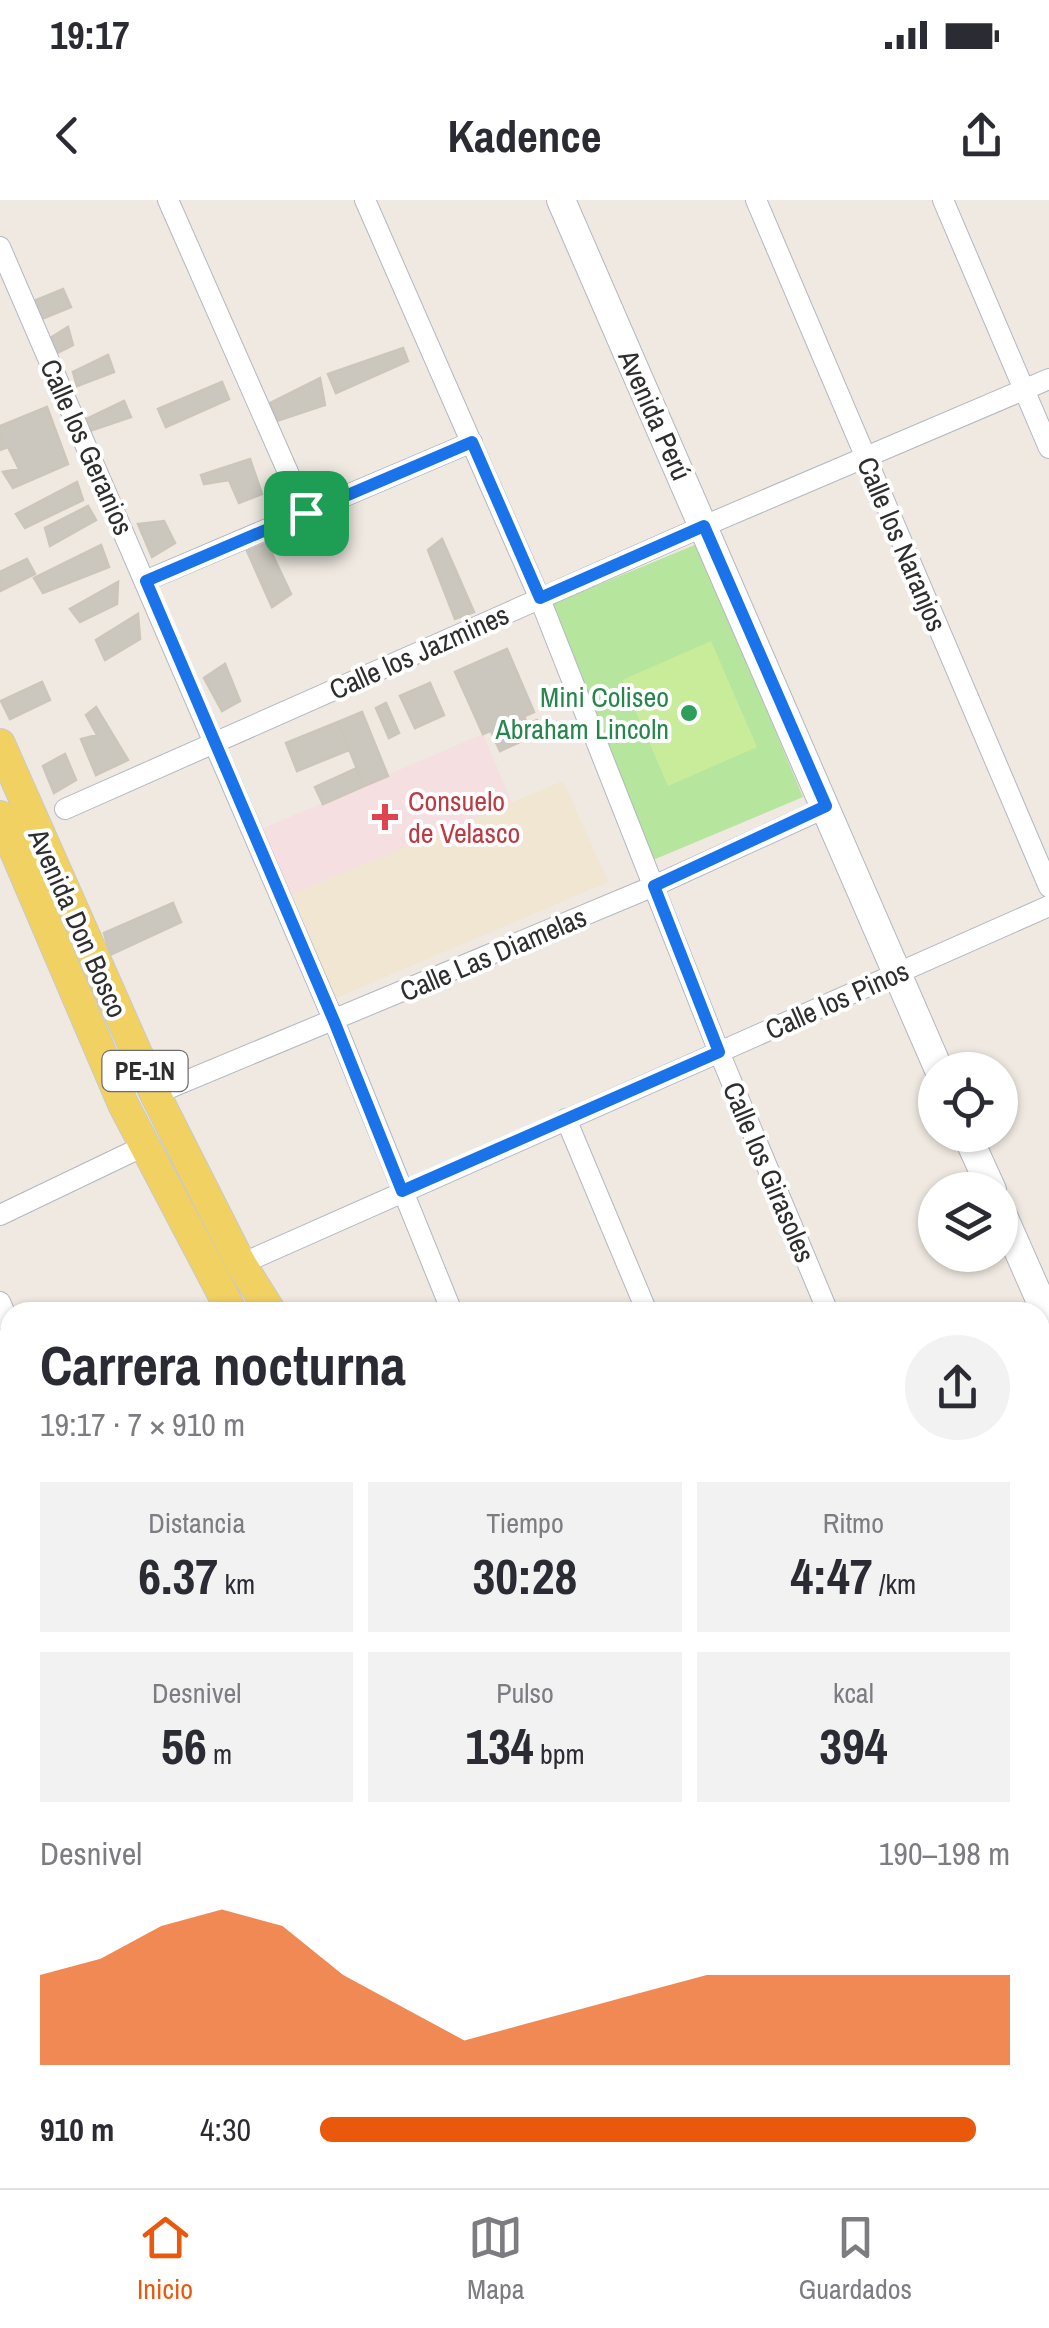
<!DOCTYPE html>
<html lang="es">
<head>
<meta charset="utf-8">
<style>
	:root { --surface:#fff; --page:#f2f2f3; --text:#2b2b33; --muted:#7c7c81; --line:#e1e1e2; --accent:#ea580c }
	body { margin:0; font-family:"Archivo Narrow",sans-serif; background:var(--page); color:var(--text); height:100vh; display:flex; flex-direction:column; font-size:38px; white-space:nowrap }
	* { box-sizing:border-box; margin:0 }
	p { font-size:32px; color:var(--muted) }
	.icon { flex:none; width:55px; height:55px; fill:none; stroke:currentColor; stroke-width:2; stroke-linecap:round; stroke-linejoin:round }
	.map { position:relative; flex:1; overflow:hidden }
	.side { position:absolute; left:0px; top:1102px; width:1050px; height:888px; display:flex; flex-direction:column; background:var(--surface); border-radius:30px 30px 0 0; box-shadow:0 2px 8px #0004 }
	.side>* { flex:none }
	.tools { position:absolute; left:918px; top:852px; display:grid; gap:20px }
	.tools a { display:grid; place-items:center; width:100px; height:100px; border-radius:50%; background:var(--surface); box-shadow:0 2px 8px #0004; font-size:50px }
	.pin { position:absolute; display:grid; place-items:center; width:85px; height:85px; color:#fff; margin:-42px; border-radius:20px; box-shadow:0 5px 15px #0006 }
	.round { display:grid; place-items:center; flex:none; width:105px; height:105px; border-radius:52px; background:var(--page) }
	.overview { display:flex; align-items:center; justify-content:space-between; height:170px; padding:0 40px }
	h1 { font-size:55px; font-weight:700; line-height:75px }
	.figures { display:grid; grid-template-columns:repeat(3,1fr); gap:15px; height:170px; padding:10px 40px }
	.figures div { display:grid; align-content:center; border-radius:0px; background:var(--page); text-align:center }
	.figures b { font-size:50px; font-weight:700 }
	.figures small { font-size:28px; font-weight:400 }
	.figures p { font-size:28px }
	.chart { height:280px; padding:20px 40px }
	.chart p { display:flex; justify-content:space-between }
	.chart svg { width:100%; height:180px; margin-top:10px; fill:var(--accent); opacity:.7 }
	ul { padding:0 40px; list-style:none; font-size:32px }
	li { display:grid; grid-template-columns:160px 120px 1fr; align-items:center; height:75px }
	li i { height:25px; border-radius:12px; background:var(--accent) }
	.status { display:flex; justify-content:space-between; align-items:center; height:70px; padding:0 50px; background:var(--surface); direction:ltr }
	.status svg { height:28px; fill:currentColor }
	header { display:flex; justify-content:space-between; align-items:center; height:130px; padding:0 40px; background:var(--surface); font-size:45px; font-weight:700 }
	.tabs { display:flex; justify-content:space-around; align-items:center; height:140px; border-top:2px solid var(--line); background:var(--surface); font-size:28px; color:var(--muted) }
	.tabs a { display:grid; justify-items:center; gap:5px }
	.tabs .current { color:var(--accent) }
	.map>svg:first-child { display:block }
</style>
</head>
<body>
<div class="status"><b>19:17</b><svg viewBox="0 0 49 12"><path d="M0 12V9h3v3zM5 12V6h3v6zM10 12V3h3v9zM15 12V0h3v12zM26 1h20v11H26zM47 4h2v5h-2z"/></svg></div>
<header><svg class="icon" aria-label="back" viewBox="0 0 24 24"><path d="M15 5l-7 7 7 7"/></svg>Kadence<svg class="icon" aria-label="share" viewBox="0 0 24 24"><path d="M12 15V3M7 8l5-5 5 5M5 13v7h14v-7"/></svg></header>
<div class="map">
<svg width="1049" height="1988" viewBox="0 0 1049 1988">
	<rect width="100%" height="100%" fill="#efe9e1"/>
	<!-- education -->
	<path fill="#f0e6d1" d="M563,581L608,682L333,799L290,695Z"/>
	<!-- medical -->
	<path fill="#f5dfe0" d="M483,534L512,603L290,695L262,629Z"/>
	<!-- green -->
	<path fill="#b6e59e" d="M697,344L803,597L653,660L547,406Z"/>
	<!-- pitch -->
	<path fill="#c9ec9a" d="M711,441L757,547L668,586L622,480Z
		M470,1980H554L559,1988H474Z
		M563,1980H651L652,1983L644,1988H568Z"/>
	<!-- building -->
	<path fill="#cbc7bf" stroke="#cbc5ba" stroke-width="2.5" d="M63,89L71,107L37,121L29,103Z
		M68,127L73,145L53,155L47,140Z
		M403,148L408,161L336,193L328,174Z
		M108,155L114,172L77,186L73,172Z
		M320,178L325,205L277,221L270,203Z
		M222,182L229,199L166,227L158,209Z
		M124,201L131,217L87,232L82,221Z
		M47,207L68,264L13,288L3,272L19,269L8,247L0,250V226Z
		M250,259L262,294L239,303L229,280L204,284L201,275Z
		M77,282L83,300L25,328L16,314Z
		M88,306L96,320L50,346L45,328Z
		M164,321L175,343L152,357L138,324Z
		M442,339L474,412L455,419L428,350Z
		M267,343L291,394L272,407L247,351Z
		M101,345L109,367L43,393L34,378Z
		M27,359L35,374L0,391V372Z
		M118,382L117,404L80,422L70,409Z
		M138,414L140,439L105,460L96,440Z
		M507,449L534,512L483,534L455,472Z
		M225,464L240,501L222,511L204,478Z
		M42,482L50,500L10,519L1,501Z
		M430,483L444,515L415,528L400,496Z
		M386,503L399,533L389,538L376,508Z
		M96,507L128,560L96,575L81,539L97,535L86,515Z
		M362,512L388,576L364,586L338,522Z
		M524,516L527,524L537,520L542,532L500,551L491,531Z
		M338,522L349,550L297,571L286,543Z
		M65,554L76,580L54,593L43,566Z
		M357,568L364,586L323,604L315,587Z
		M173,703L181,722L110,755L104,733Z
		M384,1980H415L409,1988H378Z
		M447,1980L452,1988H424L420,1981Z"/>
	<g fill="none" stroke-linecap="round" stroke-linejoin="round">
		<!-- street casing -->
		<g stroke="#b4b7c1" stroke-width="22">
			<path id="street" d="M168,0L306,313
				M365,0L540,399L719,852L828,1112
				M756,0L1049,687
				M943,0L1049,248
				M0,47L334,821L452,1112
				M145,381L472,242
				M65,609L704,326L1049,179
				M155,894L654,686L827,607
				M566,919L647,1112
				M0,1015L144,946
				M241,1064L1049,706
				M0,1102L10,1125
				M1040,1152L1049,1148
				M0,1386L10,1382
				M1040,1403L1049,1398
				M0,1451L10,1475
				M1040,1562L1049,1556
				M1040,1622L1049,1638
				M1040,1798L1049,1793
				M0,1854L10,1865
				M1040,1950L1049,1945
				M920,1980L925,1988
				M94,1988L99,1980
				M974,1988L988,1980"/>
		</g>
		<!-- secondary casing -->
		<g stroke="#b4b7c1" stroke-width="30">
			<path id="secondary" d="M561,0L939,870
				M967,935L992,990
				M1000,1009L1049,1120
				M712,1980L717,1988"/>
		</g>
		<!-- primary casing -->
		<g stroke="#c9c9c9" stroke-width="32">
			<path id="primary" d="M0,544L155,894L241,1064L271,1112
				M0,616L123,904L232,1112
				M318,1988L324,1980
				M358,1988L364,1980"/>
		</g>
		<!-- street -->
		<use href="#street" stroke="#fff" stroke-width="20"/>
		<!-- secondary -->
		<use href="#secondary" stroke="#fff" stroke-width="28"/>
		<!-- primary -->
		<use href="#primary" stroke="#f2d163" stroke-width="30"/>
	</g>
	<g fill="none" stroke-linecap="round" stroke-linejoin="round">
		<!-- route casing -->
		<g stroke="#fff" stroke-width="20">
			<path id="route" d="M472,242L540,398L704,326L826,606L654,686L719,852L402,991L334,821L146,381Z"/>
		</g>
		<!-- route -->
		<use href="#route" stroke="#1a73e8" stroke-width="12"/>
	</g>
	<!-- markers -->
	<circle fill="#2e9e5b" stroke="#fff" stroke-width="4" cx="689" cy="513" r="10"/>
	<path fill="#e0444e" stroke="#fff" stroke-width="4" d="M380 602h10v10h10v10h-10v10h-10v-10h-10v-10h10z"/>
	<g text-anchor="middle" dominant-baseline="central" stroke-width="8" stroke-linejoin="round" paint-order="stroke">
		<!-- shield labels -->
		<rect fill="#fff" stroke="#6d6d6d" stroke-width="2.5" x="102.5" y="851" width="85" height="40" rx="8"/>
		<g font-size="25" font-weight="bold" fill="#2e2e2e">
			<text x="145" y="871">PE-1N</text>
		</g>
		<!-- street labels -->
		<g font-size="28" fill="#2e2e2e" stroke="#fff">
			<text transform="translate(655 215) rotate(66)">Avenida Perú</text>
			<text transform="translate(87 247) rotate(66)">Calle los Geranios</text>
			<text transform="translate(902 344) rotate(67)">Calle los Naranjos</text>
			<text transform="translate(419 452) rotate(-24)">Calle los Jazmines</text>
			<text transform="translate(78 723) rotate(66)">Avenida Don Bosco</text>
			<text transform="translate(493 754) rotate(-23)">Calle Las Diamelas</text>
			<text transform="translate(837 800) rotate(-24)">Calle los Pinos</text>
			<text transform="translate(769 972) rotate(67)">Calle los Girasoles</text>
		</g>
		<!-- leisure labels -->
		<g font-size="28" fill="#27864d" stroke="#fff" text-anchor="end">
			<text x="669" y="497">Mini Coliseo<tspan x="669" dy="32">Abraham Lincoln</tspan></text>
		</g>
		<!-- health labels -->
		<g font-size="28" fill="#be3a42" stroke="#fff" text-anchor="start">
			<text x="408" y="601">Consuelo<tspan x="408" dy="32">de Velasco</tspan></text>
		</g>
	</g>
</svg>
<div class="tools">
<a><svg class="icon" aria-label="locate" viewBox="0 0 24 24"><circle cx="12" cy="12" r="6"/><path d="M12 2v4M12 18v4M2 12h4M18 12h4"/></svg></a>
<a><svg class="icon" aria-label="layers" viewBox="0 0 24 24"><path d="M12 4l9 5-9 5-9-5zM3 14l9 5 9-5"/></svg></a>
</div>
<div class="pin" style="left:306px;top:313px;background:#1e9e55"><svg class="icon" aria-label="arrive" viewBox="0 0 24 24"><path d="M6 21V4h12l-3 4 3 4H6"/></svg></div>
<section class="side">
<div class="overview"><div><h1>Carrera nocturna</h1><p>19:17 · 7 × 910 m</p></div><a class="round"><svg class="icon" aria-label="share" viewBox="0 0 24 24"><path d="M12 15V3M7 8l5-5 5 5M5 13v7h14v-7"/></svg></a></div>
<div class="figures">
<div><p>Distancia</p><b>6.37<small> km</small></b></div>
<div><p>Tiempo</p><b>30:28</b></div>
<div><p>Ritmo</p><b>4:47<small> /km</small></b></div>
</div>
<div class="figures">
<div><p>Desnivel</p><b>56<small> m</small></b></div>
<div><p>Pulso</p><b>134<small> bpm</small></b></div>
<div><p>kcal</p><b>394</b></div>
</div>
<div class="chart"><p><span>Desnivel</span>190–198 m</p>
<svg viewBox="0 0 160 44" preserveAspectRatio="none"><path d="M0 44V22L10 18L20 10L30 6L40 10L50 22L60 30L70 38L80 34L90 30L100 26L110 22L120 22L130 22L140 22L150 22L160 22V44z"/></svg>
</div>
<ul>
<li><b>910 m</b>4:30<i style="width:95%"></i></li>
</ul>
</section>
</div>
<nav class="tabs">
<a class="current"><svg class="icon" aria-label="home" viewBox="0 0 24 24"><path d="M3 11l9-7 9 7M6 9v11h12V9"/></svg>Inicio</a>
<a><svg class="icon" aria-label="map" viewBox="0 0 24 24"><path d="M3 6l6-2 6 2 6-2v14l-6 2-6-2-6 2zM9 4v14M15 6v14"/></svg>Mapa</a>
<a><svg class="icon" aria-label="saved" viewBox="0 0 24 24"><path d="M7 4h10v16l-5-4-5 4z"/></svg>Guardados</a>
</nav>
</body>
</html>
